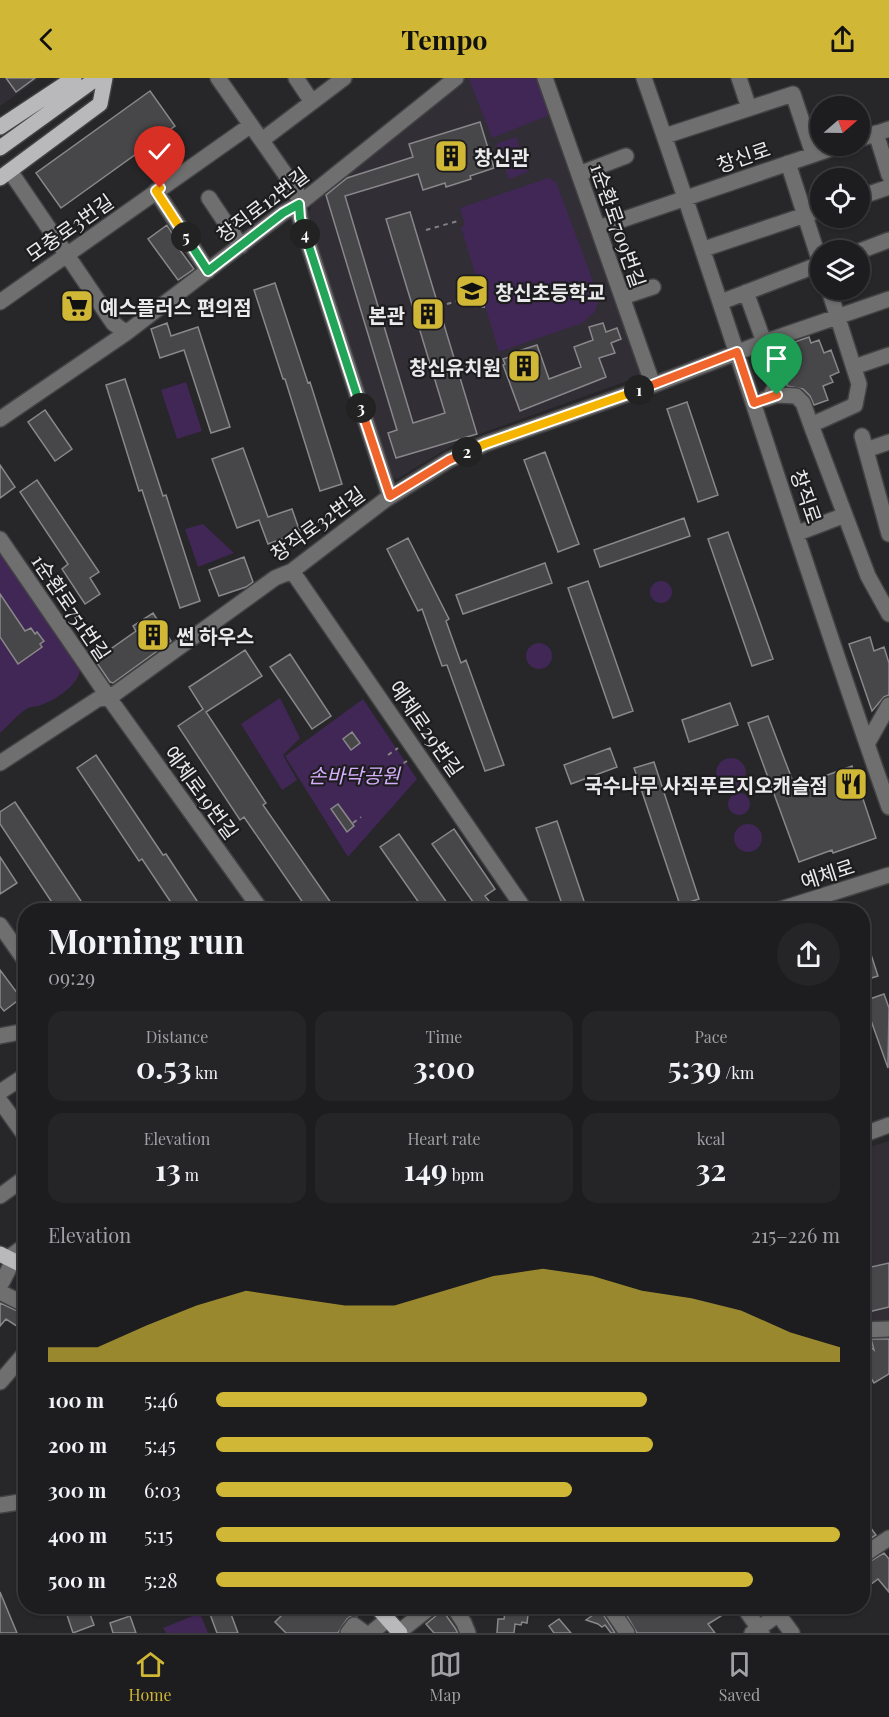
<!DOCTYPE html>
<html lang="en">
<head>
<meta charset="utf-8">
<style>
	:root { --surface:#1d1c1e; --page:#252527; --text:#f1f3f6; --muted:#a0a1a4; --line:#3b3a3c; --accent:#d0b736 }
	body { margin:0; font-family:"Playfair Display","Noto Sans KR",serif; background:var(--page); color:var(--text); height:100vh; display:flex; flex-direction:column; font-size:22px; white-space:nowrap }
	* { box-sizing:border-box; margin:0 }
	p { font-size:20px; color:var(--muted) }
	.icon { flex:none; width:33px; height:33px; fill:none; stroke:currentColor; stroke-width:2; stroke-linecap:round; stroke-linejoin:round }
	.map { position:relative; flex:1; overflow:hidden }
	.drawer { position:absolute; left:18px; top:825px; width:852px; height:711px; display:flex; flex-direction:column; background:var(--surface); border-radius:24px; box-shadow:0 2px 4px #0004,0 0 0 2px var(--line) }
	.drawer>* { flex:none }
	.needle { width:39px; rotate:70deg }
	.controls { position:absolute; left:810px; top:18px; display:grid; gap:12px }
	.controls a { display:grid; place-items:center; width:60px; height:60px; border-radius:50%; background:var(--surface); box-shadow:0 2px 4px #0004,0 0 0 2px var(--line); font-size:30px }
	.pin { position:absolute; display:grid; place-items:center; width:51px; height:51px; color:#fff; margin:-62px -26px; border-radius:50% 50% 50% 0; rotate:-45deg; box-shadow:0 0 6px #0007 }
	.pin .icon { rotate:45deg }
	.km { position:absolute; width:30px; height:30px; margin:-15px; border-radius:50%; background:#222; color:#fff; font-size:16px; line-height:30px; text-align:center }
	.round { display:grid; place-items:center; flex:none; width:63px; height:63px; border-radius:32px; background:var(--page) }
	.summary { display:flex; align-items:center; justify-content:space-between; height:102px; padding:0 30px }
	h1 { font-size:33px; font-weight:700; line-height:45px }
	.stats { display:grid; grid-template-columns:repeat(3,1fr); gap:9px; height:102px; padding:6px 30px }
	.stats div { display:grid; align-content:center; border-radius:15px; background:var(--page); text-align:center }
	.stats b { font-size:30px; font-weight:700 }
	.stats small { font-size:16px; font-weight:400 }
	.stats p { font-size:16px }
	.chart { height:168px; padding:12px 30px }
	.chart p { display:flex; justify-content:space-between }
	.chart svg { width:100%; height:108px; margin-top:6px; fill:var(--accent); opacity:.7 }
	ul { padding:0 30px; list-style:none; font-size:20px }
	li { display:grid; grid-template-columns:96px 72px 1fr; align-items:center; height:45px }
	li i { height:15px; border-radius:8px; background:var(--accent) }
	header { display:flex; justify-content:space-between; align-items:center; height:78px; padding:0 30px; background:var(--accent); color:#111; font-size:27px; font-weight:700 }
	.dock { display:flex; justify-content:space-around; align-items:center; height:84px; border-top:2px solid var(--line); background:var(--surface); font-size:16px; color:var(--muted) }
	.dock a { display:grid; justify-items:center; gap:3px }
	.dock .current { color:var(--accent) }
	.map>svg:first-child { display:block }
</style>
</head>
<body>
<header><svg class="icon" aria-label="back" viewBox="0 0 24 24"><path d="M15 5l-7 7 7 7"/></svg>Tempo<svg class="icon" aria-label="share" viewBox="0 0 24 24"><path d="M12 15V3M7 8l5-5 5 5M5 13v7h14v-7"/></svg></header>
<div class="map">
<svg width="889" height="1555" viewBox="0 0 889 1555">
	<rect width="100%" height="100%" fill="#272628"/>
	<!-- built -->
	<path fill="#322e36" d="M0,0H40L0,28Z
		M467,0H539L640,285L641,298L460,363L397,401L390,398L306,142L314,122L461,2Z
		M889,1063V1244L863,1246V1071Z"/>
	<!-- green -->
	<path fill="#402755" d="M472,0H538L552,36L492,60L469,1Z
		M516,59L528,94L509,101L496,66Z
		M548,100L556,104L599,219L595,234L582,245L499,274L461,149L465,147L460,130Z
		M186,304L202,353L177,361L161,312Z
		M203,446L234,475L198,489L185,451Z
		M0,469L80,590C80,607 55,622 41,627C37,629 32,628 28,630C20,634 7,649 0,655Z
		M650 514a11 11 0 1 1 22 0a11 11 0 1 1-22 0Z
		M526 578a13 13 0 1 1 26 0a13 13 0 1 1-26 0Z
		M280,620L300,660L283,677L297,702L282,712L241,646Z
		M363,621L417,701L348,779L285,678Z
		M716 695a15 15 0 1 1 30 0a15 15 0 1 1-30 0Z
		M728 726a11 11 0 1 1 22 0a11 11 0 1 1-22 0Z
		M734 760a14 14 0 1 1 28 0a14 14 0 1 1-28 0Z
		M200,1535L208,1555H166L163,1550Z"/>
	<!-- building -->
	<path fill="#474648" stroke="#89878a" stroke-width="1.5" d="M6,0H35L16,14Z
		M150,13L175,48L61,130L36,95Z
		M480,44L494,90L470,98L471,101L446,109L445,105L423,112L418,96L345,118L413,345L445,335L386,141L410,134L477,356L396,380L388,355L397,352L326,117L347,100L413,79L409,66Z
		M167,147L179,166L177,168L194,191L178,202L148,161Z
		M275,205L308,305L310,304L342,406L320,413L285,301H283L254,212Z
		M167,245L171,258L198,249L230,349L211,355L184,272L160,280L151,251Z
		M603,245L606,254L617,250L621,261L611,265L615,275L599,280L606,299L520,333L503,287L505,286L503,281L515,277V274L537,267L549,301L581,289L574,269L593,262L589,249Z
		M809,259L811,265L819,262L824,275L831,272L839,294L830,298L833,304L823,308L828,322L814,327L810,318L803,311L787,308V300L777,270Z
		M125,301L163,418L166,417L200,523L180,530L142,412L139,413L106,307Z
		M687,324L718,417L698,424L667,331Z
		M45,332L72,371L55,383L28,344Z
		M243,370L268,439L292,431L300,454L268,466L259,442L237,450L212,381Z
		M545,374L579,466L558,474L524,382Z
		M0,387L15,409L0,420Z
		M37,402L99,494L90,500L100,516L85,526L62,491L68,486L20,414Z
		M684,440L690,458L600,489L594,472Z
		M728,454L773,581L752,588L708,461Z
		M408,460L449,541L446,543L461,585L466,582L504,687L485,693L447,587L442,588L422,531L418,533L387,471Z
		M244,479L253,504L246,509L219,518L209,492Z
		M545,485L552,505L463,536L456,517Z
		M588,503L633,633L613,640L568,510Z
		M0,516L25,553L31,550L35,556L37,554L44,563L40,566L42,569L18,586L0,559Z
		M153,535L171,563L113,605L110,604L95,582L136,553L133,548Z
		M870,559L874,573L884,569L889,585V617L884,619L872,633L849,566Z
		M245,572L262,598L206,634L266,725L263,727L336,832H308L244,739L240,742L178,648L203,631L189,609Z
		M290,576L331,638L312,651L270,589Z
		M730,625L738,647L689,664L682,642Z
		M768,638L795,709L852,688L876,760L833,775L832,772L799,784L748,645Z
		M352,654L360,665L351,672L343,661Z
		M610,670L617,689L571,706L564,687Z
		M96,677L163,777L166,776L203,832H176L142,781L139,783L77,690Z
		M654,684L699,821L680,827L634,690Z
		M15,724L87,832H57L0,746V734Z
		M338,726L354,748L347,754L331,731Z
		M557,743L587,832H564L536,750Z
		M454,751L495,811L485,818L489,823L478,831L432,766Z
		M399,756L452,832H424L380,769Z
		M0,779L17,805L0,816Z
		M862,855H864L878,898L862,903Z
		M0,892L21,920L4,933L0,928Z
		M884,916L889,930L888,990L864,923Z
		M889,1185V1229L864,1235L862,1228V1191Z
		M0,1225L26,1237V1254L6,1241L0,1248Z
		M871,1261H889V1296L874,1305L862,1286V1262L874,1272Z
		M862,1438L876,1457L862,1466Z
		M884,1475L889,1481V1514L878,1501L862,1513V1488Z
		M0,1514L17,1555H0Z
		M64,1528H87L94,1547L73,1555Z
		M207,1528H228L238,1555H217Z
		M291,1528H366L357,1538H351L347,1541L338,1555H286L275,1544Z
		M506,1528H529L527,1545L522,1544L521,1547L515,1546L514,1555H497L498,1541H504Z
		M621,1528H644L648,1534L655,1528L734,1530L708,1546L715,1555H637Z
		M441,1530L455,1550L458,1555H434L426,1546L438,1536Z
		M600,1532L601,1533L615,1555H611L605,1547L602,1549L598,1546L586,1542Z
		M130,1538L136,1555H113L110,1545Z
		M559,1541L571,1555H554L549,1548Z"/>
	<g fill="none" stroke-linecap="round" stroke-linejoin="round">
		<!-- minor casing -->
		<g stroke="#424143" stroke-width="18">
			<path id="minor" d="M218,0L297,113L300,140L390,418
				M296,0L312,24
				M545,0L653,307
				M644,0C729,242 803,487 889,729
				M739,0L749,30
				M876,55L889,97
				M665,58L793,16L813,76
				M860,61L889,51
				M262,62L344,0
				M788,85L820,184
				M10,93L113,245L126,255
				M579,96L626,78
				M156,113L208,193
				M860,119L889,109
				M209,120L241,168
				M598,150L839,68
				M704,171L820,132
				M860,173L889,162
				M829,212L859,306L855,327L811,347L868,498L889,536
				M746,214L778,303L770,319
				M623,219L653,209
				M0,224L251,47
				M721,224L820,186
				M854,289L889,277
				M765,321L777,317L796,318L803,325L811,347
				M0,341L126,255L283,135L299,126L456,0
				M862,358L889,456
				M866,372L889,364
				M798,455L845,437
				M0,461L109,620L261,832
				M292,493L525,832
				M867,666L889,627
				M0,685L98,621L109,620L275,500L292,493L385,422L449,382L485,366L653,307L764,264L889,221
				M778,832L889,797
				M0,847L26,884
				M0,958L26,953
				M0,1014L26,997
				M0,1023L26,1059
				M862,1057L889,1047
				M0,1118L26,1099
				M8,1180L26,1167
				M0,1208L13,1183
				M0,1214L26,1227
				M862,1252L889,1251
				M0,1304L26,1274
				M0,1427L26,1423
				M862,1478L889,1460
				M453,1528L464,1545L468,1555
				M609,1528L627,1555
				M743,1528L762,1555
				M778,1536L792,1555
				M399,1554L432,1528
				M348,1555L354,1547L365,1555
				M371,1555L388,1541
				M752,1555L790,1528"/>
		</g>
		<!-- major casing -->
		<g stroke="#424143" stroke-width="18">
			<path id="major" d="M0,49L74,0
				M0,70L97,0
				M0,100L100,26L105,0
				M0,1176L26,1189
				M376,1528L400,1555"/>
		</g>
		<!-- path -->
		<path stroke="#828183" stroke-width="2" stroke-dasharray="4.5 4.5" stroke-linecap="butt" d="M426,152L458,143
			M470,219L473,228L485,229
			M447,226L470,219L468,209L478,204
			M466,289L499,279
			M388,677L398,670
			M396,690L407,683
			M353,745L361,739"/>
		<!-- minor -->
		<use href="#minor" stroke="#6f6f70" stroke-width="15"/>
		<!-- major -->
		<use href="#major" stroke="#b9b8ba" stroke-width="15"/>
	</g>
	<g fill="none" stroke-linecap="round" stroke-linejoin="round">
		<!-- split-1 casing -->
		<g stroke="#fff" stroke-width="12">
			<path id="split-1" d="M639,312L737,274L754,325L777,317"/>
		</g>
		<!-- split-2 casing -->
		<g stroke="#fff" stroke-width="12">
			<path id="split-2" d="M467,374L485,366L639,312"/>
		</g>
		<!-- split-3 casing -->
		<g stroke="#fff" stroke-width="12">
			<path id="split-3" d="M361,330L390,418L449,382L467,374"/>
		</g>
		<!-- split-4 casing -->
		<g stroke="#fff" stroke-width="12">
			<path id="split-4" d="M305,156L361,330"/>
		</g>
		<!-- split-5 casing -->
		<g stroke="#fff" stroke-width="12">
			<path id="split-5" d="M186,159L208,193L283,135L299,126L300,140L305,156"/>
		</g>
		<!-- split-6 casing -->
		<g stroke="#fff" stroke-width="12">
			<path id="split-6" d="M160,110L156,113L186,159"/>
		</g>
		<!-- split-1 -->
		<use href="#split-1" stroke="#f0652b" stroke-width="8"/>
		<!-- split-2 -->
		<use href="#split-2" stroke="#f5b400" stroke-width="8"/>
		<!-- split-3 -->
		<use href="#split-3" stroke="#f0652b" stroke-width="8"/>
		<!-- split-4 -->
		<use href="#split-4" stroke="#22a559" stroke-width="8"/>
		<!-- split-5 -->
		<use href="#split-5" stroke="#22a559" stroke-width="8"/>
		<!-- split-6 -->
		<use href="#split-6" stroke="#f5b400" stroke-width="8"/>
	</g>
	<!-- icons -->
	<defs>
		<g id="building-square" transform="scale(1.725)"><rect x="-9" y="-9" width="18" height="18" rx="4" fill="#d0b736" stroke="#1d1c1e"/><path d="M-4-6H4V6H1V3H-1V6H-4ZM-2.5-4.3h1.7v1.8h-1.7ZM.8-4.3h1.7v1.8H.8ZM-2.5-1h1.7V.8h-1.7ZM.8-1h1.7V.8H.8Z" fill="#111"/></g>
		<g id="school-square" transform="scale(1.725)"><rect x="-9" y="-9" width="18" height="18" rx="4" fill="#d0b736" stroke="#1d1c1e"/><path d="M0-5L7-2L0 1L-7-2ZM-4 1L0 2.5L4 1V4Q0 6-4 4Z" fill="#111"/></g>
		<g id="supermarket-square" transform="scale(1.725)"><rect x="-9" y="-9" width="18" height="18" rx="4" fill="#d0b736" stroke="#1d1c1e"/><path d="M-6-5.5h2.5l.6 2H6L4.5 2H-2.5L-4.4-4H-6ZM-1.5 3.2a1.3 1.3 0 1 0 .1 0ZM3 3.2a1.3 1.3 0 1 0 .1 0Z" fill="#111"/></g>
		<g id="restaurant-square" transform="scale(1.725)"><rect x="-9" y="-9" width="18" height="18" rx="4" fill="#d0b736" stroke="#1d1c1e"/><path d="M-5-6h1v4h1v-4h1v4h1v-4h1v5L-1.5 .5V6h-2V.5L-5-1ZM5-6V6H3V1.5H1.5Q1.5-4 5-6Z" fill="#111"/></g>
	</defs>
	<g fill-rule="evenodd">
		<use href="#building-square" x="451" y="78"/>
		<use href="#school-square" x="472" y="213"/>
		<use href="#supermarket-square" x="77" y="228"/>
		<use href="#building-square" x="428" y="236"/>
		<use href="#building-square" x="524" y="288"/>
		<use href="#building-square" x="153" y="557"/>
		<use href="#restaurant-square" x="851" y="706"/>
	</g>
	<g text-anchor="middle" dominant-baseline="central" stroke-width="4.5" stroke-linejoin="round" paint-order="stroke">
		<!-- poi labels -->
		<g font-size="20" font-weight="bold" fill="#eae9eb" stroke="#1d1c1e" text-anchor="start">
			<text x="474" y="78">창신관</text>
			<text x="495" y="213">창신초등학교</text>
			<text x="100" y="228">예스플러스 편의점</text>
			<text x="405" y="236" text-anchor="end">본관</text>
			<text x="501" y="288" text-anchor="end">창신유치원</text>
			<text x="176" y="557">썬 하우스</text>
			<text x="828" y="706" text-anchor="end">국수나무 사직푸르지오캐슬점</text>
		</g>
		<!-- street labels -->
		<g font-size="20" fill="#eae9eb" stroke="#1d1c1e">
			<text transform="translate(743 78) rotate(-19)">창신로</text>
			<text transform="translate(262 126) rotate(-37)">창직로12번길</text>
			<text transform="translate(619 147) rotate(71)">1순환로709번길</text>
			<text transform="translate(69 149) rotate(-35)">모충로3번길</text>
			<text transform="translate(807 418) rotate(71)">창직로</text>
			<text transform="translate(317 445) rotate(-36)">창직로32번길</text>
			<text transform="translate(72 529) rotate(56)">1순환로751번길</text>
			<text transform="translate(427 650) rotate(55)">예체로29번길</text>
			<text transform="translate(202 714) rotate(54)">예체로19번길</text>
			<text transform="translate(827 795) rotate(-18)">예체로</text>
		</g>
		<!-- park labels -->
		<g font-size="20" font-style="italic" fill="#d6adfc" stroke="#1d1c1e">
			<text x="354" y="696">손바닥공원</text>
		</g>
	</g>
</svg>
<div class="controls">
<a><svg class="needle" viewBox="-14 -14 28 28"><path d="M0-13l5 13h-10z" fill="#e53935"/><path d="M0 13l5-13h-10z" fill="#a0a1a4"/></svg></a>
<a><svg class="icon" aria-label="locate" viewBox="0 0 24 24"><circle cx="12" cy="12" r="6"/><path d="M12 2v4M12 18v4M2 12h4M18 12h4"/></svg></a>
<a><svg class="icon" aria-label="layers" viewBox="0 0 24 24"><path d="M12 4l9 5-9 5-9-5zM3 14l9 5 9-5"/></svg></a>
</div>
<div class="pin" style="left:777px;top:317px;background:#1e9e55"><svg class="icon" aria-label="arrive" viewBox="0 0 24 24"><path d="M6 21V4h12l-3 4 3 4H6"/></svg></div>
<div class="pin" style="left:160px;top:110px;background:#d93025"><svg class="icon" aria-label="check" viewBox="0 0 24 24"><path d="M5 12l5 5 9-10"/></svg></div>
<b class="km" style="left:639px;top:312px">1</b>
<b class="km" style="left:467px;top:374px">2</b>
<b class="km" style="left:361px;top:330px">3</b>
<b class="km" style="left:305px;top:156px">4</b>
<b class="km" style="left:186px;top:159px">5</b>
<section class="drawer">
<div class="summary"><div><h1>Morning run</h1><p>09:29</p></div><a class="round"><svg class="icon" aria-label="share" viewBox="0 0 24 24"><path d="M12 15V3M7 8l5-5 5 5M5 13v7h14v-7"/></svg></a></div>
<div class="stats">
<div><p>Distance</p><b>0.53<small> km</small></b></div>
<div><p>Time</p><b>3:00</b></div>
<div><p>Pace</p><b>5:39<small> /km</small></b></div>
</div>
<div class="stats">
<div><p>Elevation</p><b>13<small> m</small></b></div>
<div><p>Heart rate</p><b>149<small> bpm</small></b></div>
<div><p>kcal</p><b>32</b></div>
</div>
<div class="chart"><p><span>Elevation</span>215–226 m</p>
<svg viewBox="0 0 160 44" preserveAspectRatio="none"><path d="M0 44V38L10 38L20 29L30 21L40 15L50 18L60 21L70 21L80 15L90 9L100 6L110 9L120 15L130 18L140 23L150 32L160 38V44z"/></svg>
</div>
<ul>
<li><b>100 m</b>5:46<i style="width:69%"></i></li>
<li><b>200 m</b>5:45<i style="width:70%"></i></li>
<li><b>300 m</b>6:03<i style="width:57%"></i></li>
<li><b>400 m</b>5:15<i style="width:100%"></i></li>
<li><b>500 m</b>5:28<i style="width:86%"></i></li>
</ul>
</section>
</div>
<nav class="dock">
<a class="current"><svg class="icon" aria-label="home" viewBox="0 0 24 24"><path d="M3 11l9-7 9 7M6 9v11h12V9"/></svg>Home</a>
<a><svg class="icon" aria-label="map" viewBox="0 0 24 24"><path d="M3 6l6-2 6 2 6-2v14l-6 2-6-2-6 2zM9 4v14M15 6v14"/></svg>Map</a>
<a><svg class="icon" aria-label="saved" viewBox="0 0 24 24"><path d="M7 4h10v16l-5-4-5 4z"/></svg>Saved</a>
</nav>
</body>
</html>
